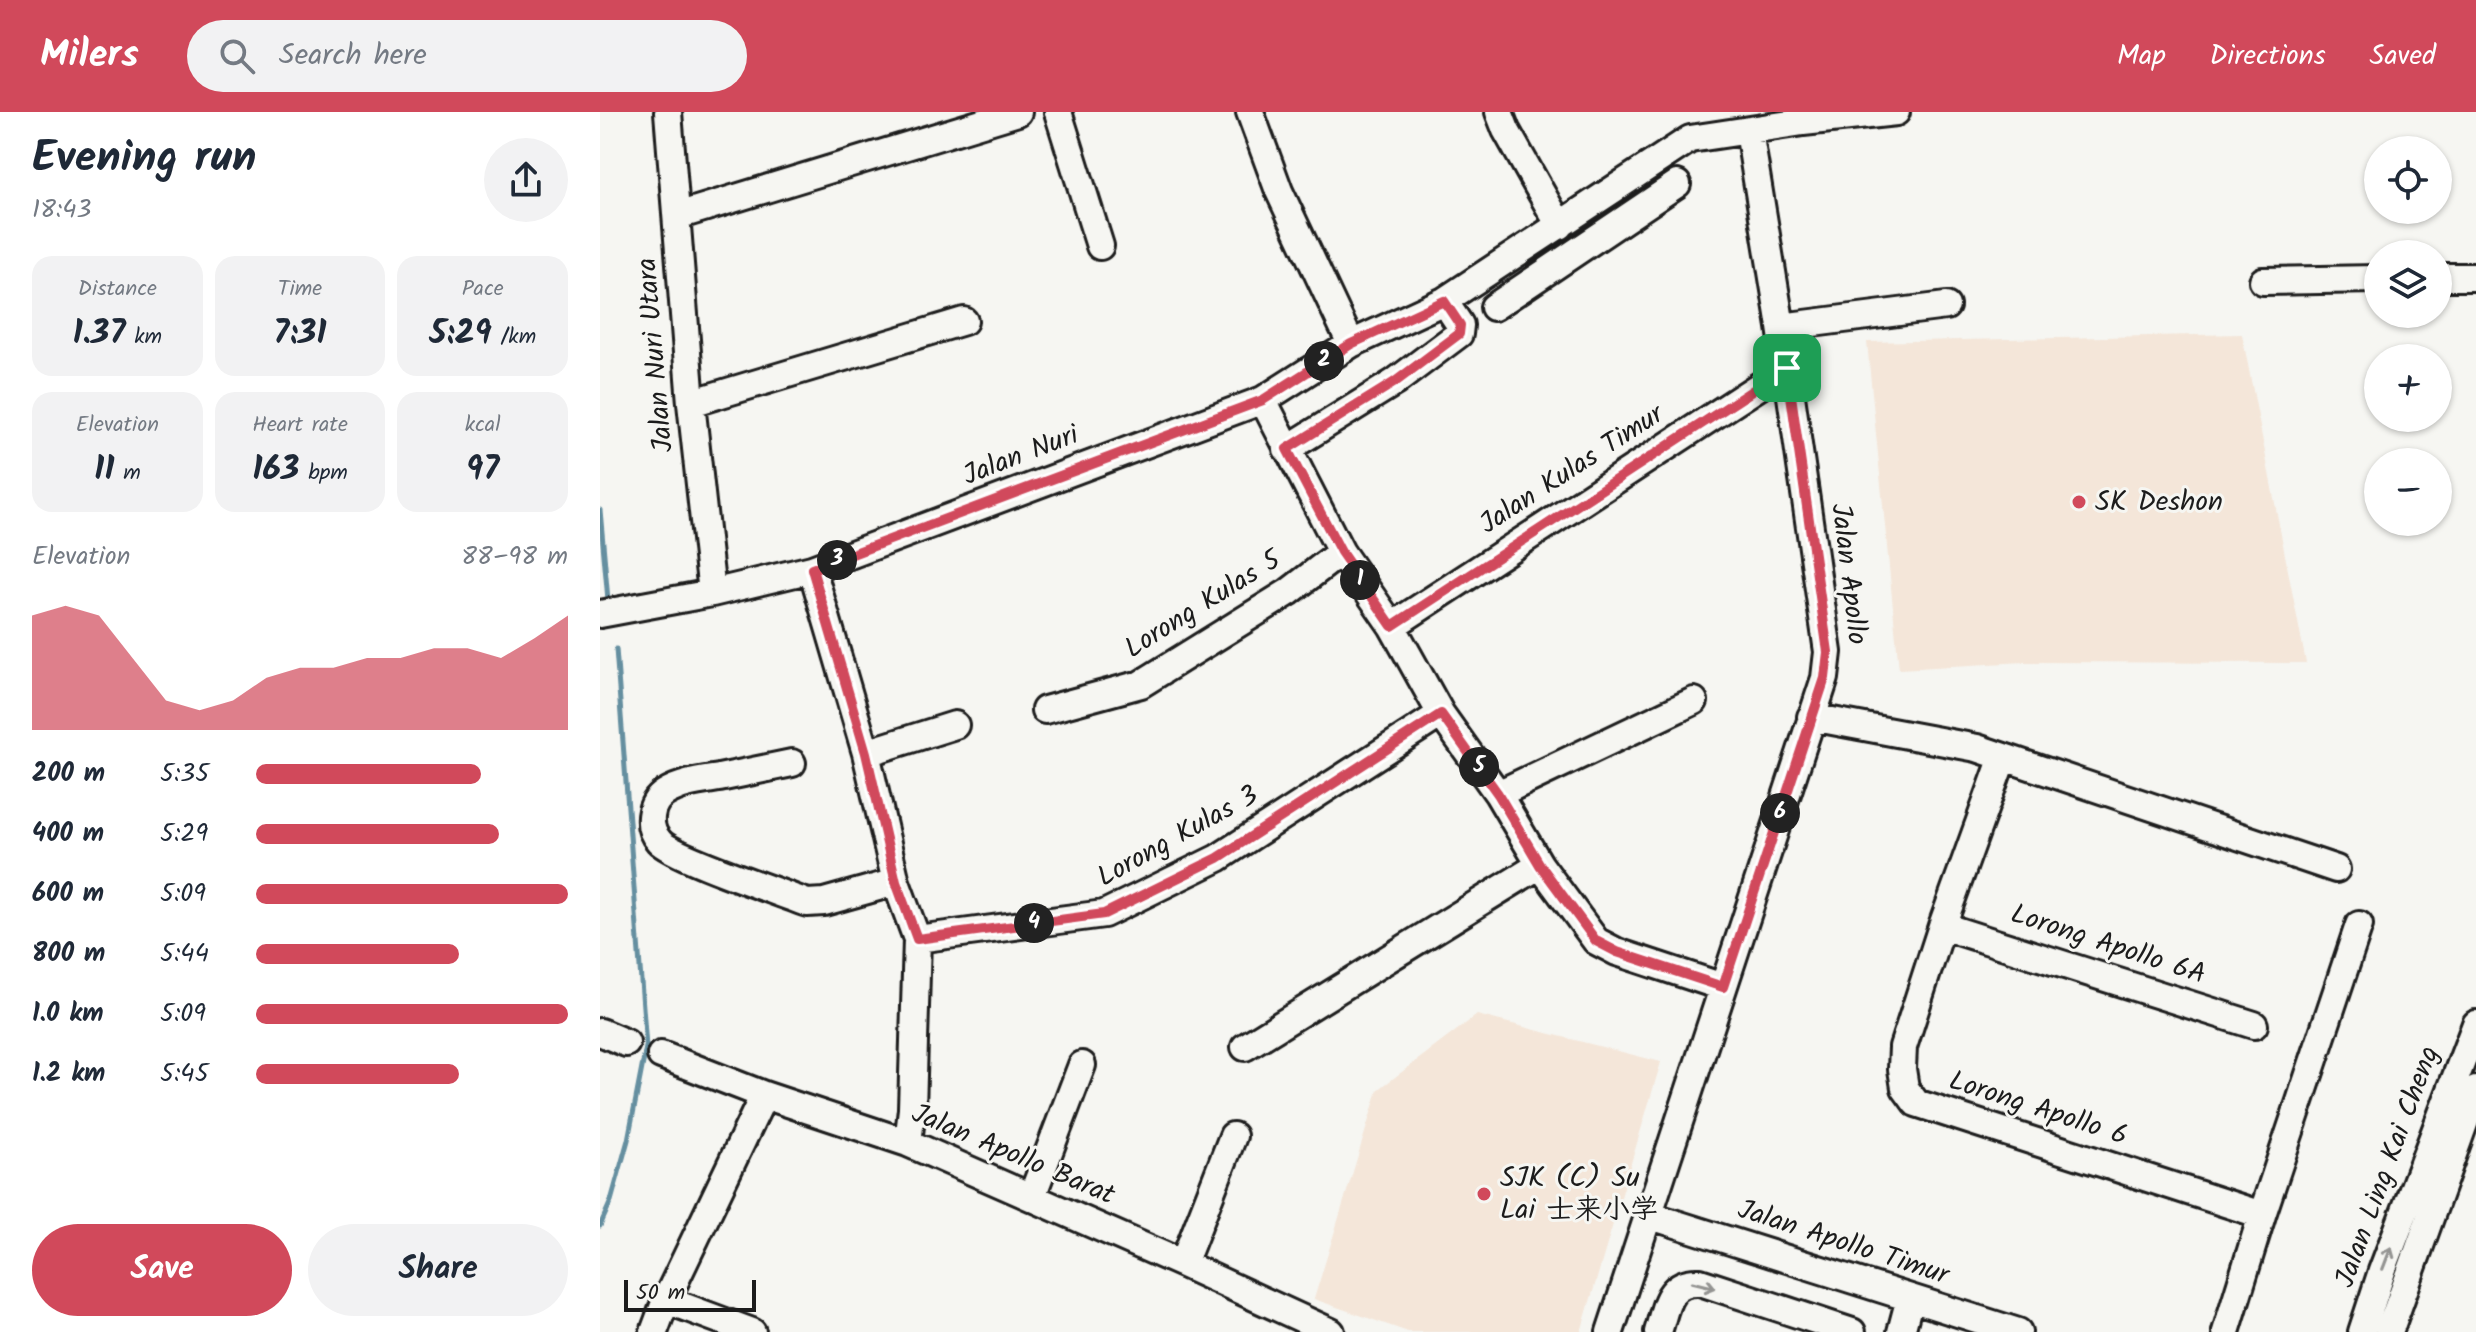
<!DOCTYPE html>
<html lang="en">
<head>
<meta charset="utf-8">
<style>
	:root { --surface:#fff; --page:#f2f2f3; --text:#1f2937; --muted:#747a83; --accent:#d1495b }
	body { margin:0; font-family:Kalam,"LXGW WenKai TC",sans-serif; background:var(--page); color:var(--text); height:100vh; display:flex; flex-direction:column; font-size:30px; white-space:nowrap }
	* { box-sizing:border-box; margin:0 }
	p { font-size:26px; color:var(--muted) }
	.icon { flex:none; width:44px; height:44px; fill:none; stroke:currentColor; stroke-width:2; stroke-linecap:round; stroke-linejoin:round }
	.map { position:relative; flex:1; overflow:hidden }
	.drawer { display:flex; flex-direction:column; background:var(--surface); width:600px }
	.drawer>* { flex:none }
	.fabs { position:absolute; left:1764px; top:24px; display:grid; gap:16px }
	.fabs a { display:grid; place-items:center; width:88px; height:88px; border-radius:50%; background:var(--surface); box-shadow:0 2px 6px #0004; font-size:40px }
	.scale { position:absolute; left:24px; bottom:20px; width:132px; box-sizing:border-box; padding-left:8px; border:4px solid #1c1c1c; border-top:0; font-size:22px; line-height:28px; white-space:nowrap; color:#1c1c1c; -webkit-text-stroke:6px #f6f6f2; paint-order:stroke }
	.pin { position:absolute; display:grid; place-items:center; width:68px; height:68px; color:#fff; margin:-34px; border-radius:16px; box-shadow:0 4px 12px #0006 }
	.km { position:absolute; width:40px; height:40px; margin:-20px; border-radius:50%; background:#222; color:#fff; font-size:22px; line-height:40px; text-align:center }
	.round { display:grid; place-items:center; flex:none; width:84px; height:84px; border-radius:42px; background:var(--page) }
	.headline { display:flex; align-items:center; justify-content:space-between; height:136px; padding:0 32px }
	h1 { font-size:44px; font-weight:700; line-height:60px }
	.stats { display:grid; grid-template-columns:repeat(3,1fr); gap:12px; height:136px; padding:8px 32px }
	.stats div { display:grid; align-content:center; border-radius:20px; background:var(--page); text-align:center }
	.stats b { font-size:34px; font-weight:700 }
	.stats small { font-size:22px; font-weight:400 }
	.stats p { font-size:22px }
	.chart { height:224px; padding:16px 32px }
	.chart p { display:flex; justify-content:space-between }
	.chart svg { width:100%; height:144px; margin-top:8px; fill:var(--accent); opacity:.7 }
	.cta { display:flex; gap:16px; margin-top:auto; padding:16px 32px }
	.cta a { flex:1; height:92px; border-radius:48px; background:var(--accent); color:#fff; font-size:32px; font-weight:700; line-height:92px; text-align:center }
	.cta a+a { background:var(--page); color:var(--text) }
	ul { padding:0 32px; list-style:none; font-size:26px }
	li { display:grid; grid-template-columns:128px 96px 1fr; align-items:center; height:60px }
	li i { height:20px; border-radius:10px; background:var(--accent) }
	header { display:flex; align-items:center; gap:48px; box-sizing:border-box; height:112px; padding:0 40px; background:var(--accent); color:#fff }
	header strong { font-size:38px }
	nav { display:flex; gap:44px; margin-inline-start:auto; font-size:28px }
	.search { width:560px; height:72px; background:var(--page); display:flex; align-items:center; gap:20px; box-sizing:border-box; padding:0 28px; border-radius:44px; color:var(--muted); font-size:30px }
	main { display:flex; flex:1; min-height:0 }
	.map>svg:first-child { display:block }
</style>
</head>
<body>
<header>
<strong>Milers</strong>
<div class="search"><svg class="icon" aria-label="search" viewBox="0 0 24 24"><circle cx="10" cy="10" r="6"/><path d="M15 15l6 6"/></svg>Search here</div>
<nav><a>Map</a><a>Directions</a><a>Saved</a></nav>
</header>
<main>
<section class="drawer">
<div class="headline"><div><h1>Evening run</h1><p>18:43</p></div><a class="round"><svg class="icon" aria-label="share" viewBox="0 0 24 24"><path d="M12 15V3M7 8l5-5 5 5M5 13v7h14v-7"/></svg></a></div>
<div class="stats">
<div><p>Distance</p><b>1.37<small> km</small></b></div>
<div><p>Time</p><b>7:31</b></div>
<div><p>Pace</p><b>5:29<small> /km</small></b></div>
</div>
<div class="stats">
<div><p>Elevation</p><b>11<small> m</small></b></div>
<div><p>Heart rate</p><b>163<small> bpm</small></b></div>
<div><p>kcal</p><b>97</b></div>
</div>
<div class="chart"><p><span>Elevation</span>88–98 m</p>
<svg viewBox="0 0 160 44" preserveAspectRatio="none"><path d="M0 44V9L10 6L20 9L30 22L40 35L50 38L60 35L70 28L80 25L90 25L100 22L110 22L120 19L130 19L140 22L150 16L160 9V44z"/></svg>
</div>
<ul>
<li><b>200 m</b>5:35<i style="width:72%"></i></li>
<li><b>400 m</b>5:29<i style="width:78%"></i></li>
<li><b>600 m</b>5:09<i style="width:100%"></i></li>
<li><b>800 m</b>5:44<i style="width:65%"></i></li>
<li><b>1.0 km</b>5:09<i style="width:100%"></i></li>
<li><b>1.2 km</b>5:45<i style="width:65%"></i></li>
</ul>
<div class="cta"><a>Save</a><a>Share</a></div>
</section>
<div class="map">
<svg width="1876" height="1220" viewBox="0 0 1876 1220">
	<rect width="100%" height="100%" fill="#f6f6f2"/>
	<filter id="ink" filterUnits="userSpaceOnUse"><feTurbulence type="fractalNoise" baseFrequency=".0125" numOctaves="2"/><feDisplacementMap in="SourceGraphic" scale="16" xChannelSelector="R" yChannelSelector="G"/><feConvolveMatrix kernelMatrix="1 2 1 2 8 2 1 2 1" color-interpolation-filters="sRGB"/></filter>
	<g filter="url(#ink)">
		<!-- built -->
		<path fill="#f4e6d9" d="M1642,222L1706,551L1425,550L1299,557L1267,230Z
			M877,903L1061,950L981,1220H808L714,1187L778,978Z"/>
		<g fill="none" stroke-linecap="round" stroke-linejoin="round">
			<!-- stream -->
			<path stroke="#658fa0" stroke-width="5" d="M0,398L8,488
				M0,1114L11,1089L28,1028L46,935L16,537"/>
			<!-- minor casing -->
			<g stroke="#1c1c1c" stroke-width="32">
				<path id="minor" d="M68,0L91,291L112,481
					M458,0L500,134
					M650,0L679,79L751,232
					M899,0L906,18L960,114
					M77,104L418,0
					M1838,165H1876
					M1663,169L1778,167
					M894,195L1077,72
					M1181,215L1346,194
					M663,288L741,440L792,514L841,602L898,682L940,753L996,829L1017,840L1123,875
					M91,291L364,209
					M687,337L795,270L859,222L860,213L844,189
					M212,457L266,641L296,770L317,827L312,997L308,1031
					M0,502L112,481L212,457L663,288L751,232L844,189L1090,27L1203,10L1296,0
					M792,514L1187,256
					M445,598L541,572L689,480L741,440
					M1211,605L1377,636L1736,757
					M266,641L355,613
					M1403,645L1342,814L1303,935L1302,957L1305,976L1316,991L1662,1103
					M192,651C168,656 143,661 119,666C101,669 81,671 65,681C49,691 46,715 59,729C71,744 182,781 207,791L224,790L296,770
					M898,682L1094,589
					M1342,814L1654,913
					M317,827L504,802L618,746L841,602
					M0,920L26,931
					M645,935L940,753
					M61,943L164,983L308,1031L583,1152L731,1220
					M432,1084L482,953
					M1048,1103L1418,1220
					M583,1152L633,1024
					M66,1188L152,1220
					M54,1220L66,1188L164,983
					M1010,1220L1225,566L1228,540L1181,215L1149,19
					M1058,1220C1066,1196 1067,1168 1100,1170L1252,1220
					M1301,1220L1310,1186
					M1626,1220L1662,1103L1759,813
					M1762,1220L1782,1159L1876,912
					M1789,1220L1876,978"/>
			</g>
			<!-- minor -->
			<use href="#minor" stroke="#f6f6f2" stroke-width="26"/>
		</g>
		<!-- one-way arrows -->
		<defs><path id="oneway-shaft" d="M-6 0H5M1.5-3L5.5 0L1.5 3" fill="none" stroke-width="1.6" stroke-linecap="round" stroke-linejoin="round" transform="scale(2)"/></defs>
		<g stroke="#949492">
			<use href="#oneway-shaft" transform="translate(1787 1146) rotate(-69)"/>
			<use href="#oneway-shaft" transform="translate(1104 1173) rotate(14)"/>
		</g>
	</g>
	<g fill="none" stroke-linecap="round" stroke-linejoin="round" filter="url(#ink)">
		<!-- route casing -->
		<g stroke="#fff" stroke-width="16">
			<path id="route" d="M844,189L860,213L859,222L795,270L687,337L741,440L792,514L1187,256L1228,540L1225,566L1123,875L1017,840L996,829L940,753L898,682L841,602L618,746L504,802L317,827L296,770L266,641L212,457L663,288L751,232Z"/>
		</g>
		<!-- route -->
		<use href="#route" stroke="#d1495b" stroke-width="10"/>
	</g>
	<!-- markers -->
	<g fill="#d1495b" stroke="#f6f6f2" stroke-width="3">
		<circle cx="1479" cy="390" r="8"/>
		<circle cx="884" cy="1082" r="8"/>
	</g>
	<g text-anchor="middle" dominant-baseline="central" stroke-width="6" stroke-linejoin="round" paint-order="stroke">
		<!-- street labels -->
		<g font-size="28" fill="#1c1c1c" stroke="#f6f6f2">
			<text transform="translate(56 243) rotate(-95)">Jalan Nuri Utara</text>
			<text transform="translate(421 344) rotate(-21)">Jalan Nuri</text>
			<text transform="translate(972 358) rotate(-33)">Jalan Kulas Timur</text>
			<text transform="translate(1248 462) rotate(83)">Jalan Apollo</text>
			<text transform="translate(603 493) rotate(-32)">Lorong Kulas 5</text>
			<text transform="translate(578 725) rotate(-29)">Lorong Kulas 3</text>
			<text transform="translate(1508 833) rotate(18)">Lorong Apollo 6A</text>
			<text transform="translate(1438 997) rotate(18)">Lorong Apollo 6</text>
			<text transform="translate(413 1043) rotate(23)">Jalan Apollo Barat</text>
			<text transform="translate(1788 1055) rotate(-70)">Jalan Ling Kai Cheng</text>
			<text transform="translate(1243 1131) rotate(18)">Jalan Apollo Timur</text>
		</g>
		<!-- poi labels -->
		<g font-size="28" fill="#1c1c1c" stroke="#f6f6f2" text-anchor="start">
			<text x="1495" y="390">SK Deshon</text>
			<text x="900" y="1066">SJK (C) Su<tspan x="900" dy="32">Lai 士来小学</tspan></text>
		</g>
	</g>
</svg>
<div class="fabs">
<a><svg class="icon" aria-label="locate" viewBox="0 0 24 24"><circle cx="12" cy="12" r="6"/><path d="M12 2v4M12 18v4M2 12h4M18 12h4"/></svg></a>
<a><svg class="icon" aria-label="layers" viewBox="0 0 24 24"><path d="M12 4l9 5-9 5-9-5zM3 14l9 5 9-5"/></svg></a>
<a>+</a>
<a>−</a>
</div>
<div class="scale">50 m</div>
<div class="pin" style="left:1187px;top:256px;background:#1e9e55"><svg class="icon" aria-label="arrive" viewBox="0 0 24 24"><path d="M6 21V4h12l-3 4 3 4H6"/></svg></div>
<b class="km" style="left:760px;top:468px">1</b>
<b class="km" style="left:724px;top:249px">2</b>
<b class="km" style="left:237px;top:448px">3</b>
<b class="km" style="left:434px;top:811px">4</b>
<b class="km" style="left:879px;top:655px">5</b>
<b class="km" style="left:1180px;top:701px">6</b>
</div>
</main>
</body>
</html>
